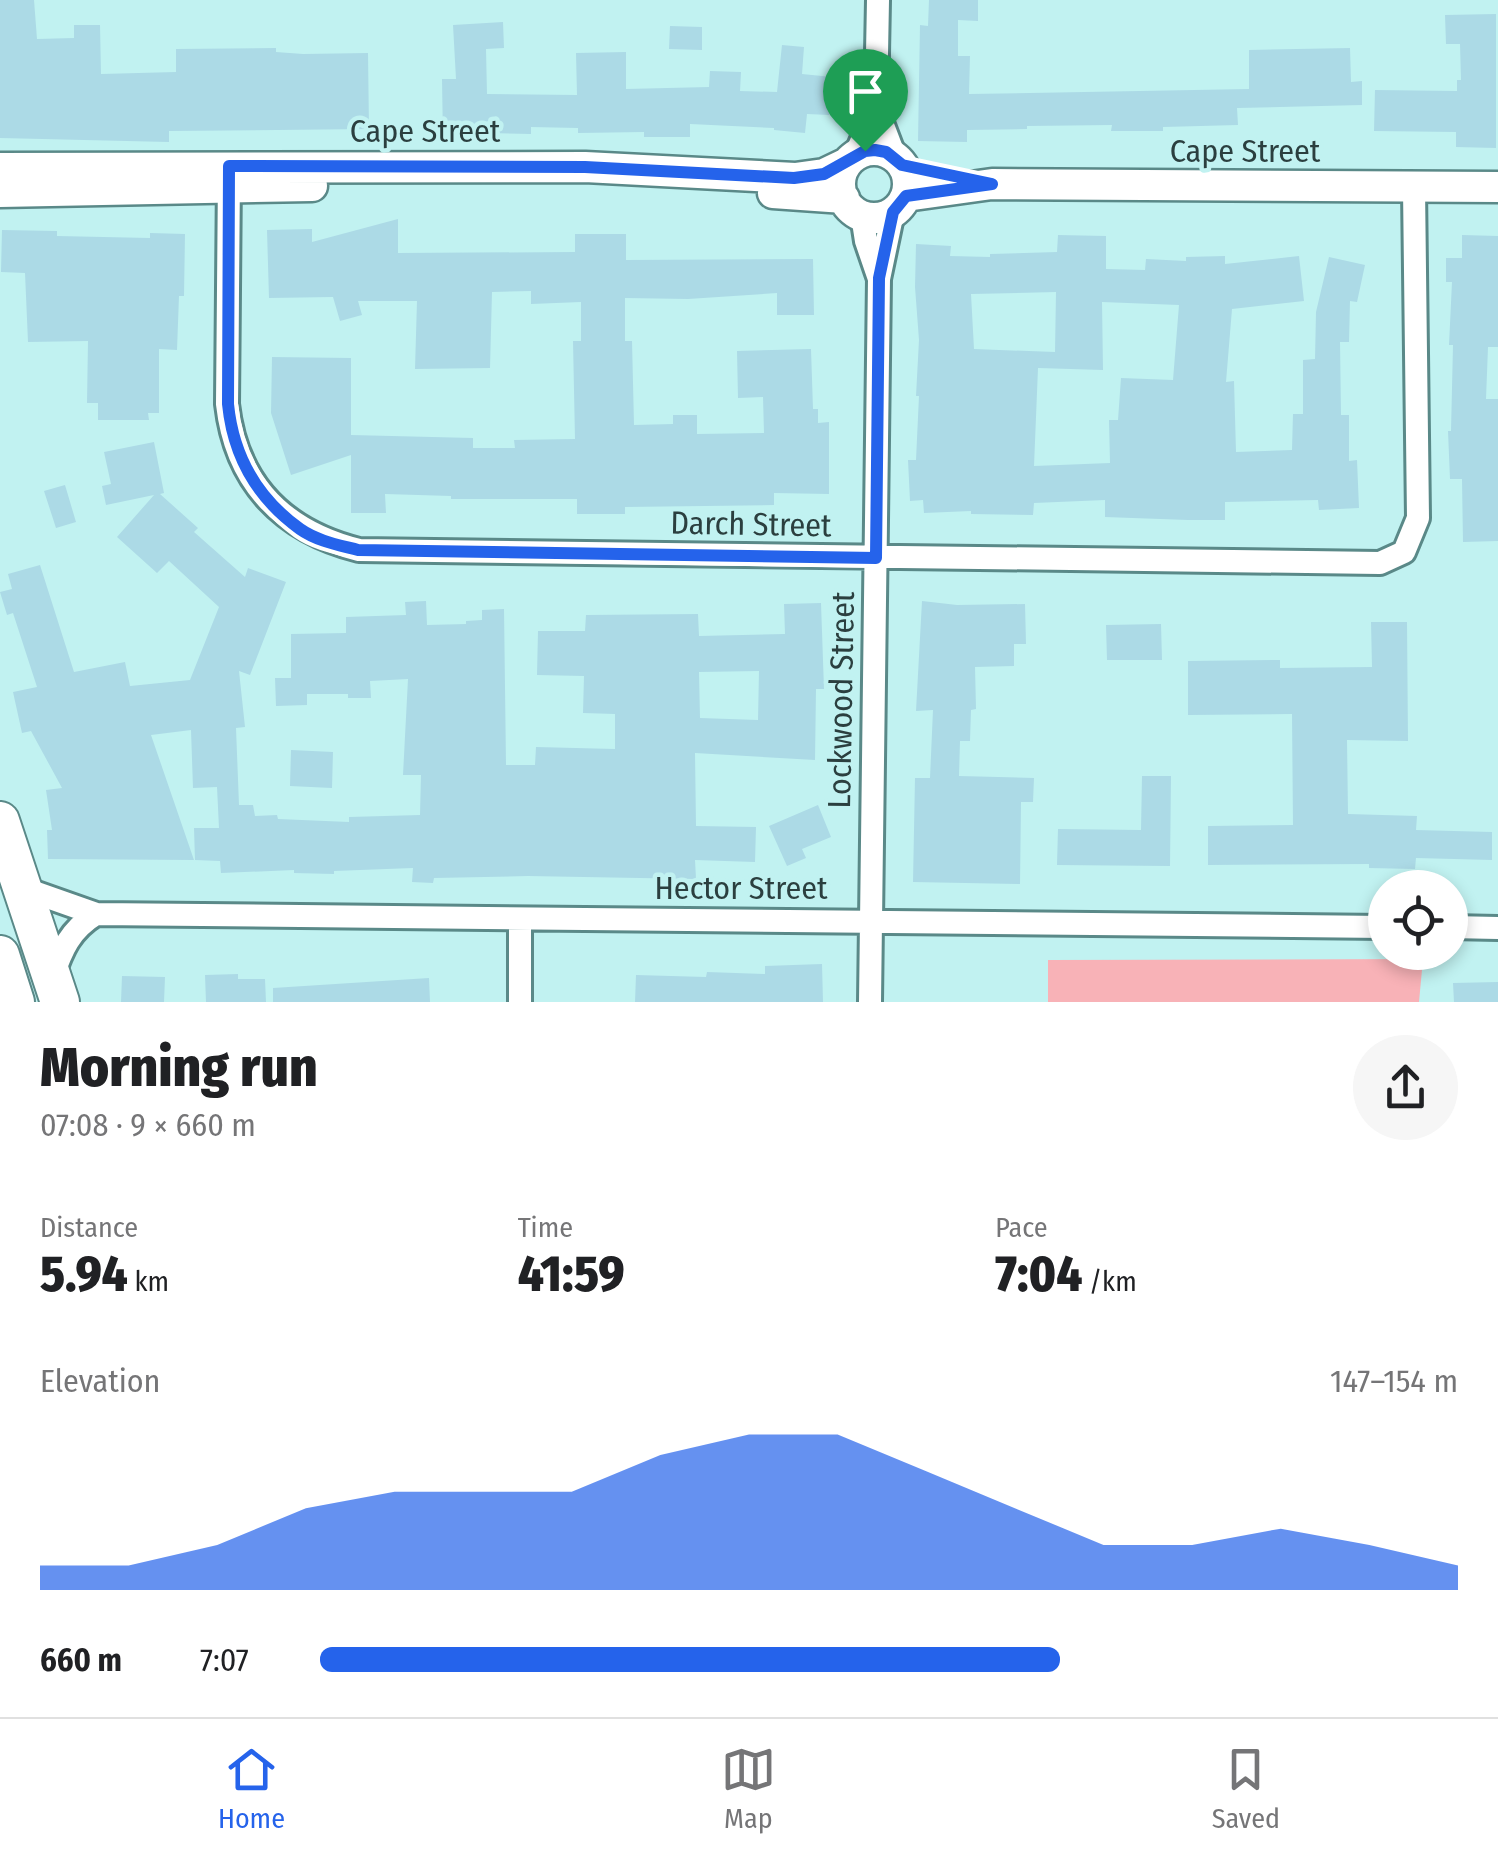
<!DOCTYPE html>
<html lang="en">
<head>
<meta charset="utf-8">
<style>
	:root { --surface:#fff; --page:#f6f6f6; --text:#202124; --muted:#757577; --line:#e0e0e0; --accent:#2563eb }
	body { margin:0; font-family:"Fira Sans Condensed",sans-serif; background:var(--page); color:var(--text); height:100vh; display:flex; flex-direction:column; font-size:38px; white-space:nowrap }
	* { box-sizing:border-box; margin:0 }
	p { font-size:32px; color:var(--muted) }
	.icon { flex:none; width:55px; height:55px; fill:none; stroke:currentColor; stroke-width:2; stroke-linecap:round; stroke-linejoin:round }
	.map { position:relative; height:1002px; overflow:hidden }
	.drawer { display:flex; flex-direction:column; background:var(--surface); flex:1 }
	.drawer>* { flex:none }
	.tools { position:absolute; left:1368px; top:870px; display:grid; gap:20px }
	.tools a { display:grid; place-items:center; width:100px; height:100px; border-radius:50%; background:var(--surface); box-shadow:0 5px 15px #0003; font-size:50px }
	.pin { position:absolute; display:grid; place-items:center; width:85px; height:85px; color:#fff; margin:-102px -42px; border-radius:50% 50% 50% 0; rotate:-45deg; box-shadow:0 0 10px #0007 }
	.pin .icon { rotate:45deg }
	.round { display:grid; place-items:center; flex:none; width:105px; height:105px; border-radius:52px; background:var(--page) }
	.summary { display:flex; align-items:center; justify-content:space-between; height:170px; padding:0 40px }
	h1 { font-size:55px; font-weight:800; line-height:75px }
	.stats { display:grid; grid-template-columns:repeat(3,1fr); gap:15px; height:170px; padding:10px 40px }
	.stats div { display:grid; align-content:center }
	.stats b { font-size:50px; font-weight:800 }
	.stats small { font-size:28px; font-weight:400 }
	.stats p { font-size:28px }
	.chart { height:280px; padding:20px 40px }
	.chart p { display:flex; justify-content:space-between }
	.chart svg { width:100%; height:180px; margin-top:10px; fill:var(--accent); opacity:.7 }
	ul { padding:0 40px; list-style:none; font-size:32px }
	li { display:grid; grid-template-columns:160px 120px 1fr; align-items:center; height:75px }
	li i { height:25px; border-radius:12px; background:var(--accent) }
	.tabs { display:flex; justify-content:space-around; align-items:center; height:140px; border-top:2px solid var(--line); background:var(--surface); font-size:28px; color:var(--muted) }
	.tabs a { display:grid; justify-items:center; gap:5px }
	.tabs .on { color:var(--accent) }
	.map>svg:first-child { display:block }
</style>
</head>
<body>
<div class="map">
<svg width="1498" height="1002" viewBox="0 0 1498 1002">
	<rect width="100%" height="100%" fill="#c1f2f1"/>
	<!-- green -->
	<path fill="#f8b2b7" d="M1423,959L1419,1002H1048V960Z"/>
	<!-- building -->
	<path fill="#acdae6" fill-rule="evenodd" d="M0,0H34L37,39L74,38V25H100L101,74L176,72V49L276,48V52L303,54L368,53L369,129L169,131V142L0,138Z
		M929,0H978V21L958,20V56H970L969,94L1249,89V50L1350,48L1351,82L1362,81V105L1237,108L1238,125L1163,127V131H1111L1112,125L1027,126V129L967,130V142L918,141L920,25L928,26Z
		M1496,14V148L1456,147V132L1374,131L1375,90L1457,91V80H1461L1460,44H1446L1445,15Z
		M503,22L504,48L486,49L487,94L577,95L576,53L626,52V89L709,87L710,71L741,72L740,91L777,92L782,45L804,47L802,74L832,77L829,115L807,114L805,133L774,130V128L690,124V137H644V132L578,133V128L531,127V134L488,133V140H443L442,79H456L453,25Z
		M670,26L702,27V50L669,49Z
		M398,219V253L575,252V234H626V260L813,259L814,315H777V293L688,299L625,298V341H632L634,425L673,424V415H697V434L764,433L763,397L738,398L737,351L811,349L813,409H818V423L829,422V494L774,493V505L625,507V514H577V499H451V496L385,494L386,513H351V455L291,475L271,413L272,357L351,358V435L473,438V448H515L514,440L575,439L573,341H581V302L531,304V291L492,292L490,368L415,369L417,301H358L362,315L340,321L333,297L269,298L267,230L312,229V242Z
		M2,230L57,231V236L150,238V233L185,234L184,296H179L177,350L159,349V413H148L149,420H98V403H87L88,341L28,342L25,273L1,272Z
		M1058,235L1106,236V269L1145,270L1146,259L1186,261V257L1225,256V264L1299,256L1304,301L1232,309L1226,382L1234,381L1236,452L1292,450L1293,414H1303V360L1315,359L1316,312L1329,257L1365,265L1357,302L1350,301L1349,342H1340L1341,415H1349V461L1357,460L1359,508L1319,510L1318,500L1225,502V520H1188L1105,517V500L1034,503L1033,515L971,514V511L924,513L923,500L910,501L908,460H916L919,396H916L919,340L915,287L916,244L951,246L950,256L990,257V254L1057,252ZM1056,292L1055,352L974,349L971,294ZM1102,302L1179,305L1173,380L1121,378L1118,420H1109L1110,463L1034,466L1038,368L1103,370Z
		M1462,235L1498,236V347H1488L1486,399H1498V541L1463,542L1462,479H1450L1448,431H1451L1453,345H1449L1452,282H1446V258H1462Z
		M154,442L164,493L160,494L198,528L194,532L245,577L248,568L286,582L250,675L239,671L245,727L236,728L239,805H253L255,816L277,815L278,819L349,822V817L420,815L421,775H403L408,679L370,681L371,698H348V694H307V705L276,706L275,678H291V634L346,633V617L406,615L405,602L426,601L427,625L466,624V621L482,620V610L504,609L506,765H535L536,747L615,749V714L583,713L584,676L537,675L538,631H585L586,615L698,614L699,636L785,634L784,604L821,603L824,689H816L815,760L695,753L696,826L756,827L755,862L695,860L696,879L528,876L434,878L433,883L412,882L413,868L334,871V874L294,873V870L221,873L220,861L195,860L194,828H219L217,787L193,788L191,730L151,735L194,860L48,859L47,830H52L46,790L62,788L31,731L22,733L13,692L37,687L13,613L7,615L0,592L12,589L8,574L40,565L74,672L125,662L130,686L190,680L219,607L169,561L157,573L117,537L154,495L106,505L102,486L111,484L104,452ZM759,671L758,720L700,718L699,672Z
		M65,485L76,522L56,528L44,491Z
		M922,601L957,605L1025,604L1026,644H1014V666L975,667L976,709L971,710L970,741H960L959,776L1034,778L1033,802H1021L1020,884L913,882L915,778H930L933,710L916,711Z
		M1371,622H1407L1408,741L1347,740L1348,814L1417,816L1416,830L1492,832V860L1416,858L1415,869L1369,868V864L1208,865V826L1293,825L1292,714L1188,715V661L1280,660V668L1372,667Z
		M1161,624L1162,660H1107L1106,625Z
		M291,750L333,752L332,788L290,786Z
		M1142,776H1171L1170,866L1057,865L1058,829L1141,830Z
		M818,805L831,837L802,849L806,858L787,866L769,826Z
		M822,964L823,1002H635L636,975L706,977L707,972L765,974V966Z
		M238,974V979H265L266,1002H206L205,975Z
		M122,976L165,977L164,1002H121Z
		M429,978L430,1002H273V988Z
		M1498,982V1002H1454L1453,983Z"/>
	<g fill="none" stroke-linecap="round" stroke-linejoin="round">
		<!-- minor casing -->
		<g stroke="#5a8988" stroke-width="28">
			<path id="minor" d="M878,0L876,107L895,157
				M855,156L876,107
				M229,174L227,404C236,483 283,531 359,550L1380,563L1404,552L1418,518L1414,188
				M862,215L866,241L879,279
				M25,889L96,914L1385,927
				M520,919V1002
				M1450,927L1498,928
				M52,978C62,949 70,930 96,914
				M870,1002L879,279L893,212"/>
		</g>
		<!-- tertiary casing -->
		<g stroke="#5a8988" stroke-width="35">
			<path id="tertiary" d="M840 184a34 34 0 1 1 68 0a34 34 0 1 1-68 0Z
				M0,168L585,167L795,178L824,174L847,163
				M0,192L312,186
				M773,193L844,198
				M906,196L992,184L1498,187"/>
		</g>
		<!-- trunk casing -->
		<g stroke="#5a8988" stroke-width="42">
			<path id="trunk" d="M0,821L60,1002
				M0,955L15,1002"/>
		</g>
		<!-- minor -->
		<use href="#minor" stroke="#fff" stroke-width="22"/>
		<!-- tertiary -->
		<use href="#tertiary" stroke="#fff" stroke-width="30"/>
		<!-- trunk -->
		<use href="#trunk" stroke="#fff" stroke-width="38"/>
	</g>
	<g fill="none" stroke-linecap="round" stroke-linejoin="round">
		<!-- route casing -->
		<g stroke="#fff" stroke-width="20">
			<path id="route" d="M875,150L886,152L902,165L992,184L906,196L893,212L879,278L876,558L358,550C339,545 317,541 300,529C257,498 233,455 228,404L229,166L585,167L794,178L824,174L865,151Z"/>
		</g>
		<!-- route -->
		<use href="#route" stroke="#2563eb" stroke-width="12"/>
	</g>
	<g text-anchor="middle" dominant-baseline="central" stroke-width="9" stroke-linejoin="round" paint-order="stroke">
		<!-- street labels -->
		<g font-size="32" fill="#2b3f3f" stroke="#c1f2f1">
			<text x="425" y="131">Cape Street</text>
			<text x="1245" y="151">Cape Street</text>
			<text transform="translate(751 524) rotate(1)">Darch Street</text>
			<text transform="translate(841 700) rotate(-89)">Lockwood Street</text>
			<text x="741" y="888">Hector Street</text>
		</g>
	</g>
</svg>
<div class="tools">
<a><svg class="icon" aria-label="locate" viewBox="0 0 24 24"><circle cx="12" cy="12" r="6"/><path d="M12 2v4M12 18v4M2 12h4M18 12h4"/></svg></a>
</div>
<div class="pin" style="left:865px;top:151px;background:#1e9e55"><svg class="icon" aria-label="arrive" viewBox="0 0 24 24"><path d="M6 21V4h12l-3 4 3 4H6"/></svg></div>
</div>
<section class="drawer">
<div class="summary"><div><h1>Morning run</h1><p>07:08 · 9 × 660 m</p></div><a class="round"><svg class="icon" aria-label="share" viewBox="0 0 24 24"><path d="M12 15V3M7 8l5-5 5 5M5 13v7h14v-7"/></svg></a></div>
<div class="stats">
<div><p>Distance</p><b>5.94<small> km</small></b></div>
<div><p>Time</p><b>41:59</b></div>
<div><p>Pace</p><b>7:04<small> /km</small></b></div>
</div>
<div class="chart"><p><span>Elevation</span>147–154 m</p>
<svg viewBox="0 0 160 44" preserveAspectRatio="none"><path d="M0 44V38L10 38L20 33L30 24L40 20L50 20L60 20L70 11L80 6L90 6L100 15L110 24L120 33L130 33L140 29L150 33L160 38V44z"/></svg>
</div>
<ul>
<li><b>660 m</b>7:07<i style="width:65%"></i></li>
</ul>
</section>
<nav class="tabs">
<a class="on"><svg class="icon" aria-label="home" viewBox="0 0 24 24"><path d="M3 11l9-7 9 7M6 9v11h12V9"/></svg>Home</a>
<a><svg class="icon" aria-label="map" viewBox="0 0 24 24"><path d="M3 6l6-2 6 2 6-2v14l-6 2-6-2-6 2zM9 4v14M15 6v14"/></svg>Map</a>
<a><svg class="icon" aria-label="saved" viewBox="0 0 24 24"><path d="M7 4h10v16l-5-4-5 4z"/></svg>Saved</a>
</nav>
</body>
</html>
